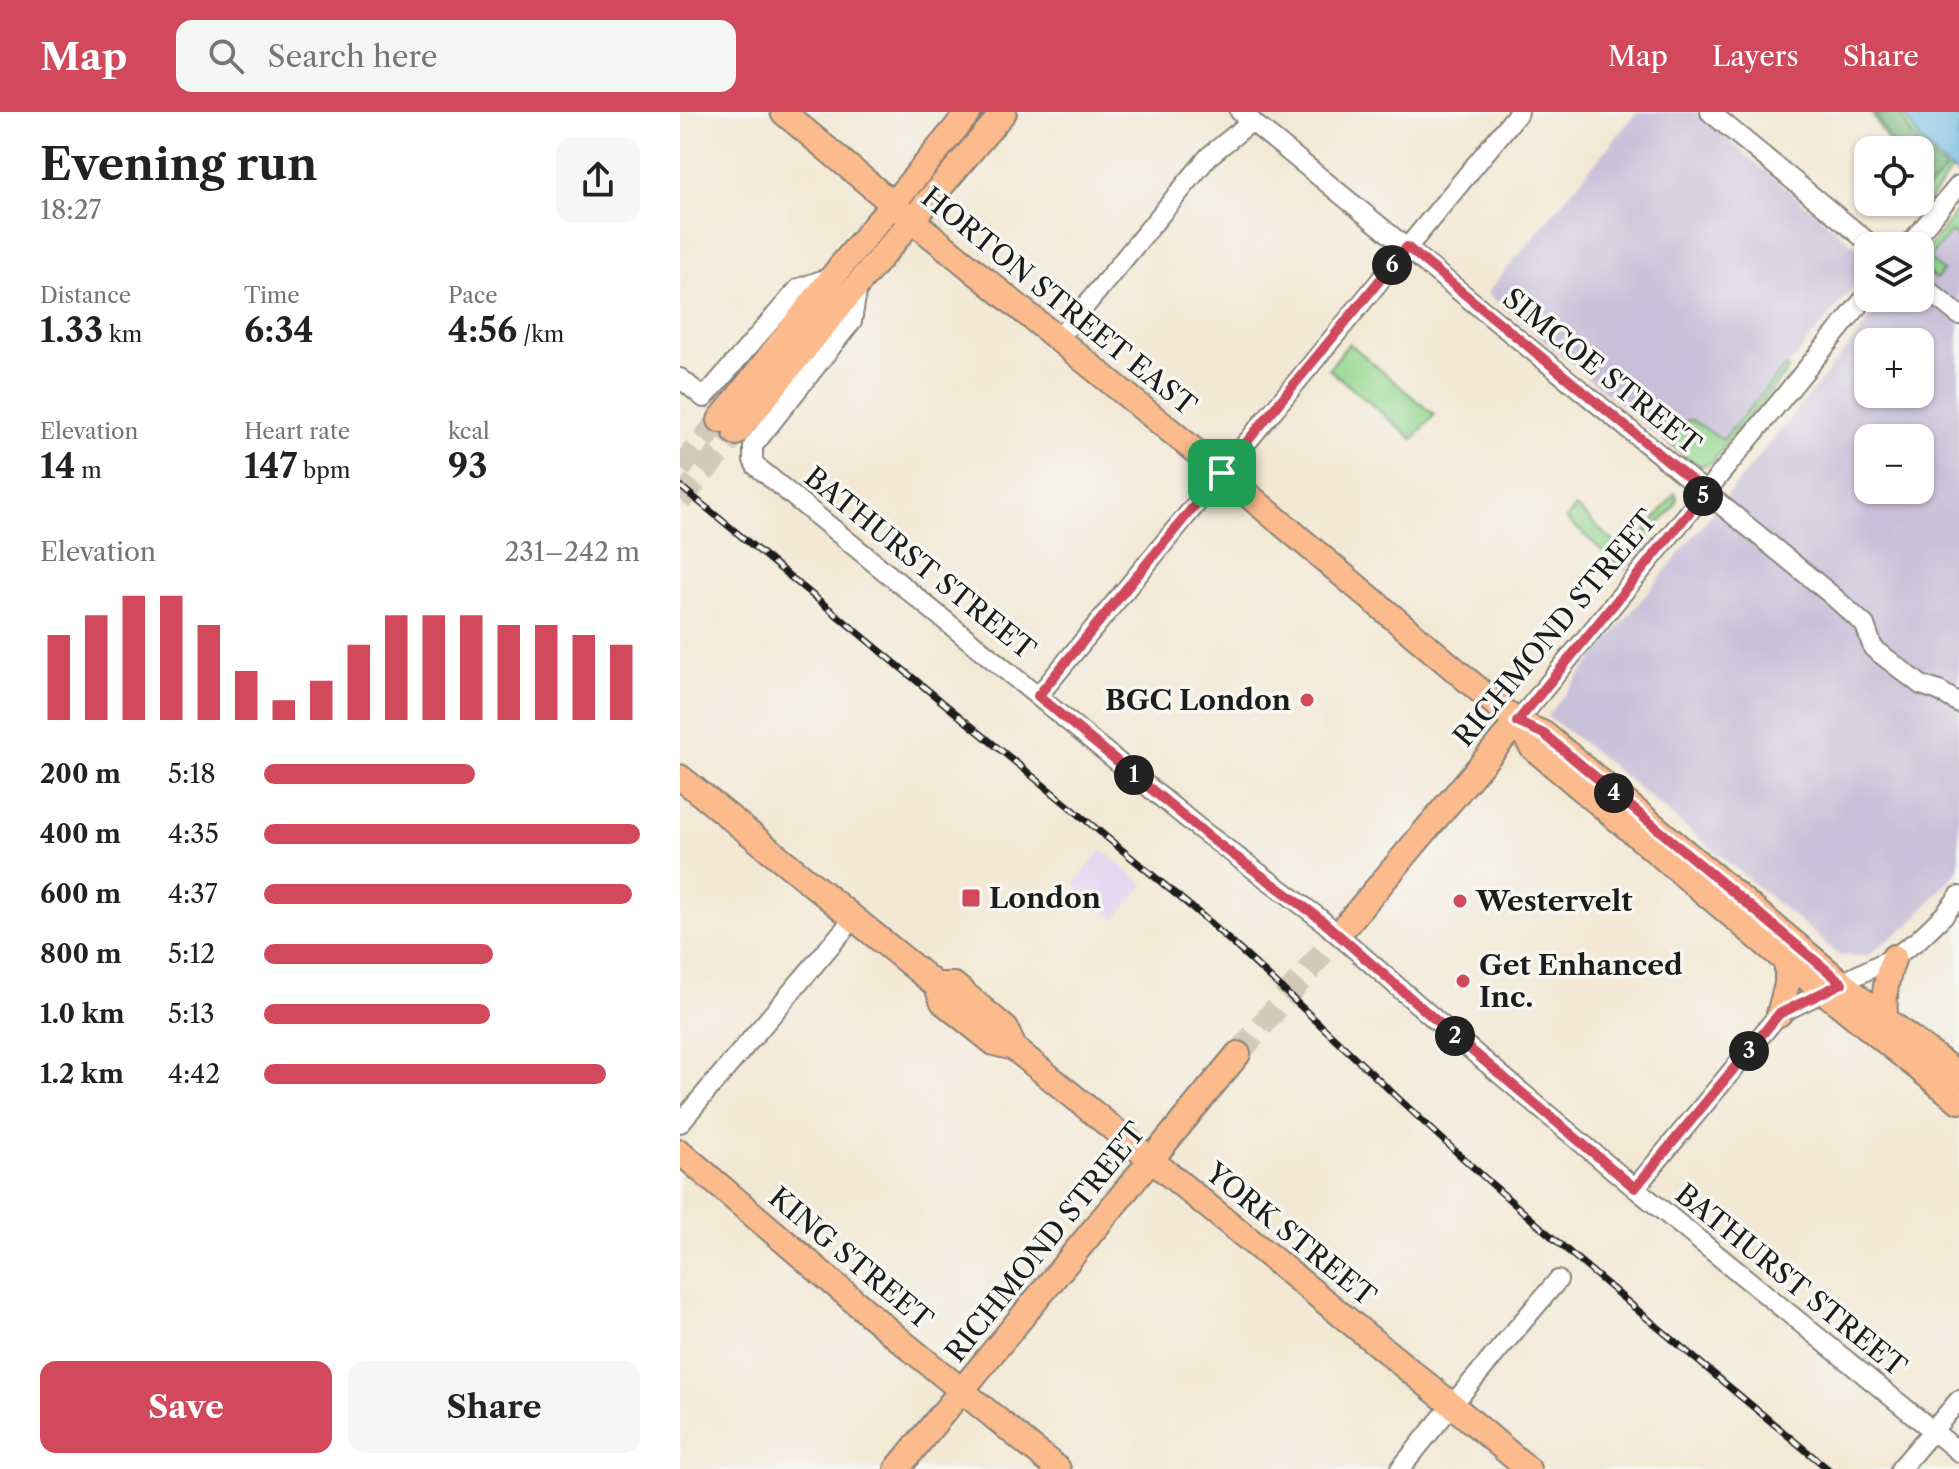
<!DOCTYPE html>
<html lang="en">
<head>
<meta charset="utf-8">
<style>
	:root { --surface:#fff; --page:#f6f6f6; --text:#222; --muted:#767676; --accent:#d1495b }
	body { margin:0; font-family:"Libre Caslon Text",serif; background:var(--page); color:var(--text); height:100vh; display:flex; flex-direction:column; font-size:30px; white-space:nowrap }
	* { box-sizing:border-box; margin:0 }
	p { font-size:26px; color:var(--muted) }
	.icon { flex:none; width:44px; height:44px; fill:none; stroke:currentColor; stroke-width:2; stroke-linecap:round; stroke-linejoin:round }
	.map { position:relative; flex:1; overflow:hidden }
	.drawer { display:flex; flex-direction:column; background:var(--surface); width:680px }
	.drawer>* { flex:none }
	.fabs { position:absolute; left:1174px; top:24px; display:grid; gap:16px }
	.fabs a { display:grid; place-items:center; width:80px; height:80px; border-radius:16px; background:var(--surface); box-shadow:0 2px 6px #0004; font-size:40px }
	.pin { position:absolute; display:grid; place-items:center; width:68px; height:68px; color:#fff; margin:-34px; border-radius:16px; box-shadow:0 4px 12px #0006 }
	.km { position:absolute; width:40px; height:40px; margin:-20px; border-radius:50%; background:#222; color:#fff; font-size:22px; line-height:40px; text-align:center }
	.round { display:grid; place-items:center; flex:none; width:84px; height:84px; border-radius:16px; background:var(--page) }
	.summary { display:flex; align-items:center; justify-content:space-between; height:136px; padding:0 40px }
	h1 { font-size:44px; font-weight:700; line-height:60px }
	.figures { display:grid; grid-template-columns:repeat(3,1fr); gap:12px; height:136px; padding:8px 40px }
	.figures div { display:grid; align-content:center }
	.figures b { font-size:34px; font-weight:700 }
	.figures small { font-size:22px; font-weight:400 }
	.figures p { font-size:22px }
	.chart { height:224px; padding:16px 40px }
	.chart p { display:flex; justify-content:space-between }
	.chart svg { width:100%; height:144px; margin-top:8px; stroke:var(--accent); stroke-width:6 }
	.primary-button { display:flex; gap:16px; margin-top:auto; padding:16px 40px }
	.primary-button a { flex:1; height:92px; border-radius:16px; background:var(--accent); color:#fff; font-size:32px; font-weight:700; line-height:92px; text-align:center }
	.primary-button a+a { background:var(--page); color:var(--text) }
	ul { padding:0 40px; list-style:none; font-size:26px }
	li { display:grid; grid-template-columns:128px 96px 1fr; align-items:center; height:60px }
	li i { height:20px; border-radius:10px; background:var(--accent) }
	header { display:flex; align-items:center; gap:48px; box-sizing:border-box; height:112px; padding:0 40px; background:var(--accent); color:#fff }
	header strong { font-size:38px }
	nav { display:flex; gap:44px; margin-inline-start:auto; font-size:28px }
	.search { width:560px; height:72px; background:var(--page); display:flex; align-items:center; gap:20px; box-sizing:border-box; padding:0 28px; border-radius:16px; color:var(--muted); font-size:30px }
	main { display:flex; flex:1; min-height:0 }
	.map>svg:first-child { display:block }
</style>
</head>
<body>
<header>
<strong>Map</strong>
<div class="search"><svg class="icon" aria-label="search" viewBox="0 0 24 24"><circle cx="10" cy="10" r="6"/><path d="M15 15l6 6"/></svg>Search here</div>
<nav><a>Map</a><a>Layers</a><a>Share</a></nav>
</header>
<main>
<section class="drawer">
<div class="summary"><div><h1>Evening run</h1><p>18:27</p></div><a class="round"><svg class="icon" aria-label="share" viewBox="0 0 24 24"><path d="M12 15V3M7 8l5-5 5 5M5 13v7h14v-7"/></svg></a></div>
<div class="figures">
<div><p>Distance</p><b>1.33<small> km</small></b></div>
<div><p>Time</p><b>6:34</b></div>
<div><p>Pace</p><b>4:56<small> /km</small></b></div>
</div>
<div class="figures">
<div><p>Elevation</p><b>14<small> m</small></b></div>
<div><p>Heart rate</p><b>147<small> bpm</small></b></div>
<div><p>kcal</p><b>93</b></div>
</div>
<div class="chart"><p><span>Elevation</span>231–242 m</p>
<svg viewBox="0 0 160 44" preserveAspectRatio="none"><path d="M5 44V18M15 44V12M25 44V6M35 44V6M45 44V15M55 44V29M65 44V38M75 44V32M85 44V21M95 44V12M105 44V12M115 44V12M125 44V15M135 44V15M145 44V18M155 44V21"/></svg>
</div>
<ul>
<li><b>200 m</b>5:18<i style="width:56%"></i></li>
<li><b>400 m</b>4:35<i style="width:100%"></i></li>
<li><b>600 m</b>4:37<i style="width:98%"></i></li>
<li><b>800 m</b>5:12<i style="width:61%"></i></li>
<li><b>1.0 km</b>5:13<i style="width:60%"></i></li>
<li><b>1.2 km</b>4:42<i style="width:91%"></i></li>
</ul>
<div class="primary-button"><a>Save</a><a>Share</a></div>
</section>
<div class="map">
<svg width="1279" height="1357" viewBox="0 0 1279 1357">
	<rect width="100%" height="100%" fill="#f6f6f2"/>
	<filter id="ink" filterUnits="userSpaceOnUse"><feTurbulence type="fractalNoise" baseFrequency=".0125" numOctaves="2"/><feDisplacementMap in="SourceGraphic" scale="16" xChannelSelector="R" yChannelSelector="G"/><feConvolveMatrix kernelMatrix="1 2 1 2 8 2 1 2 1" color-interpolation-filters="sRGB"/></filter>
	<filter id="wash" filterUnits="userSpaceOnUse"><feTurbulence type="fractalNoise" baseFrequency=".006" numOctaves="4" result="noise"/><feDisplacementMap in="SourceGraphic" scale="32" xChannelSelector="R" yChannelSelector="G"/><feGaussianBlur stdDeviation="1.8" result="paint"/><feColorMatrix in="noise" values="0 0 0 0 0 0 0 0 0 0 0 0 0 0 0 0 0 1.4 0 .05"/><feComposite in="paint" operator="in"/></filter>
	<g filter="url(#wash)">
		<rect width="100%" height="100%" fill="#f3e8d4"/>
		<!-- built -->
		<path fill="#e6d2f0" d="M422,738L464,773L435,807L394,772Z"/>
		<!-- industrial -->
		<path fill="#c8bfd8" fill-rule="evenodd" d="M957,0H1015L1188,145V158L1020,359L807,181Z
			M1268,113L1279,123V757L1232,810L1187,844H1159L1136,823L911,637L867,604L1208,186H1240V147ZM1188,230H1240V282H1188ZM1188,326H1240V378H1188Z"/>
		<!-- green -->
		<path fill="#94d790" stroke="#587a56" stroke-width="2" d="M1191,0H1223C1235,23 1250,43 1271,58L1247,92L1240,81V38H1213Z
			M1279,97V126L1271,120L1248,146L1263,159L1256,167L1242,155L1240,146Z
			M669,231L754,303L733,327L649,257Z
			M1105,254L1109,257L1033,349C1027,353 1022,355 1015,352L985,328V321L993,310L1012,308L1043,328Z
			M995,381L997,385L995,393L943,457L886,407L896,395L948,443Z"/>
		<!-- forest -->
		<path fill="#77b87a" stroke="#4a6a4b" stroke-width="2" d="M1194,0H1218C1230,23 1245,43 1266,58L1248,77L1240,69V38H1216Z"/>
		<!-- water -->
		<path fill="#6ab7e4" stroke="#436a80" stroke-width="2" d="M1223,0H1279V63C1254,47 1237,26 1223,0Z"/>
	</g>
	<g filter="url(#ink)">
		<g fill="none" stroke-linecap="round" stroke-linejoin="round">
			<!-- major-tunnel -->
			<path stroke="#d3c9b8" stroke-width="24" stroke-dasharray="24 12" stroke-linecap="butt" d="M0,356L40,308
				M0,388L56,321
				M558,942L667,812"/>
			<!-- minor casing -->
			<g stroke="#888278" stroke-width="22">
				<path id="minor" d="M560,0L1148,480L1185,513L1193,536L1241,573L1259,579L1279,591
					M1030,0L1193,134
					M1228,134L1279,73
					M1240,172L1279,203
					M178,173L172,209L73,334V348L76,354L520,717L638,805L758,910L955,1076L1279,1340
					M378,227L529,44L572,9
					M0,266L24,286L119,176L153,164
					M358,584L839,0
					M837,610L1188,182
					M0,1011L174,806
					M955,1076L1099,902L1214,845L1238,828L1265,802L1279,784
					M720,1357L772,1293L878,1168
					M1220,1357L1279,1288"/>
			</g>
			<!-- major casing -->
			<g stroke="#888278" stroke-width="28">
				<path id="major" d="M103,0L232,108L542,361L837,610L864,622L1205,907L1279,963
					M40,308L161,154L289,0
					M56,321L162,191L324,0
					M837,610L852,635L1107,850L1279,989
					M0,665L256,873L263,890L314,931L334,936L772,1293L848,1357
					M667,812L837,610
					M256,873H274L326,917L334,936
					M1099,902L1107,872V850
					M1205,907C1204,880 1205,870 1214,845
					M0,1040L215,1224L378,1357
					M217,1357L558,942"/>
			</g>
			<!-- minor -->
			<use href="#minor" stroke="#fff" stroke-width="18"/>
			<!-- major -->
			<use href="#major" stroke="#fbbb8d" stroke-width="24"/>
			<!-- rail casing -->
			<g stroke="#1c1c1c" stroke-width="7">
				<path id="rail" d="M0,374L521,803C603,875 680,952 761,1026C886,1141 1017,1248 1148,1357"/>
			</g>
			<!-- rail -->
			<use href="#rail" stroke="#f6f6f2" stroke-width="4" stroke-dasharray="12" stroke-linecap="butt"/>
		</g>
	</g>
	<g fill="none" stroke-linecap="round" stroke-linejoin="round" filter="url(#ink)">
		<!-- route casing -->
		<g stroke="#fff" stroke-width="16">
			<path id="route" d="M727,135L1026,380L837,610L864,622L1162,871L1099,902L955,1076L758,910L638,805L533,728L358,584Z"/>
		</g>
		<!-- route -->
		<use href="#route" stroke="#d1495b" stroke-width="10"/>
	</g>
	<!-- markers -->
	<g fill="#d1495b" stroke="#f6f6f2" stroke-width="3">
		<circle cx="627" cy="588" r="8"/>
		<rect x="281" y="776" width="20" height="20" rx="4"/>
		<circle cx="780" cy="789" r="8"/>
		<circle cx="783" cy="869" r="8"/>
	</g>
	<g text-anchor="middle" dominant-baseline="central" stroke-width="7" stroke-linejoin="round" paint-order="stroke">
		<!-- street labels -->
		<g font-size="28" fill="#1c1c1c" stroke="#f6f6f2">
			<text transform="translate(379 189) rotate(39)">HORTON STREET EAST</text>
			<text transform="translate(922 259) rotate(39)">SIMCOE STREET</text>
			<text transform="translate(240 451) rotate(39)">BATHURST STREET</text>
			<text transform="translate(875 516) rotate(-50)">RICHMOND STREET</text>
			<text transform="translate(611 1122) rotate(39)">YORK STREET</text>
			<text transform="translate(365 1130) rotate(-51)">RICHMOND STREET</text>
			<text transform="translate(171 1146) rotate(40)">KING STREET</text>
			<text transform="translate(1111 1168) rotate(39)">BATHURST STREET</text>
		</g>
		<!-- poi labels -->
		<g font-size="28" font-weight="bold" fill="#1c1c1c" stroke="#f6f6f2" text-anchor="start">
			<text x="611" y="588" text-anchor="end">BGC London</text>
			<text x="309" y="786">London</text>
			<text x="796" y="789">Westervelt</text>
			<text x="799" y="853">Get Enhanced<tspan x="799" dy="32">Inc.</tspan></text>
		</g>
	</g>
</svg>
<div class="fabs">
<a><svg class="icon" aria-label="locate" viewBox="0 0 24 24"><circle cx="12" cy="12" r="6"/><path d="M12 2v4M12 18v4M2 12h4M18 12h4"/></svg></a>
<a><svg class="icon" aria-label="layers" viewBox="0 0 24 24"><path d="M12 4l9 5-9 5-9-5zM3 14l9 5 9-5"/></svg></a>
<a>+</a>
<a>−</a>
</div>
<div class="pin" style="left:542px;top:361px;background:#1e9e55"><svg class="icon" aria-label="arrive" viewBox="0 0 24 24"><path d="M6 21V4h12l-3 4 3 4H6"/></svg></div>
<b class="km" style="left:454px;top:663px">1</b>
<b class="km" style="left:775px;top:924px">2</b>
<b class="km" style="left:1069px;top:939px">3</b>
<b class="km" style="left:934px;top:681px">4</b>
<b class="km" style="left:1023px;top:384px">5</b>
<b class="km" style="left:712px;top:153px">6</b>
</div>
</main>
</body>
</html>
